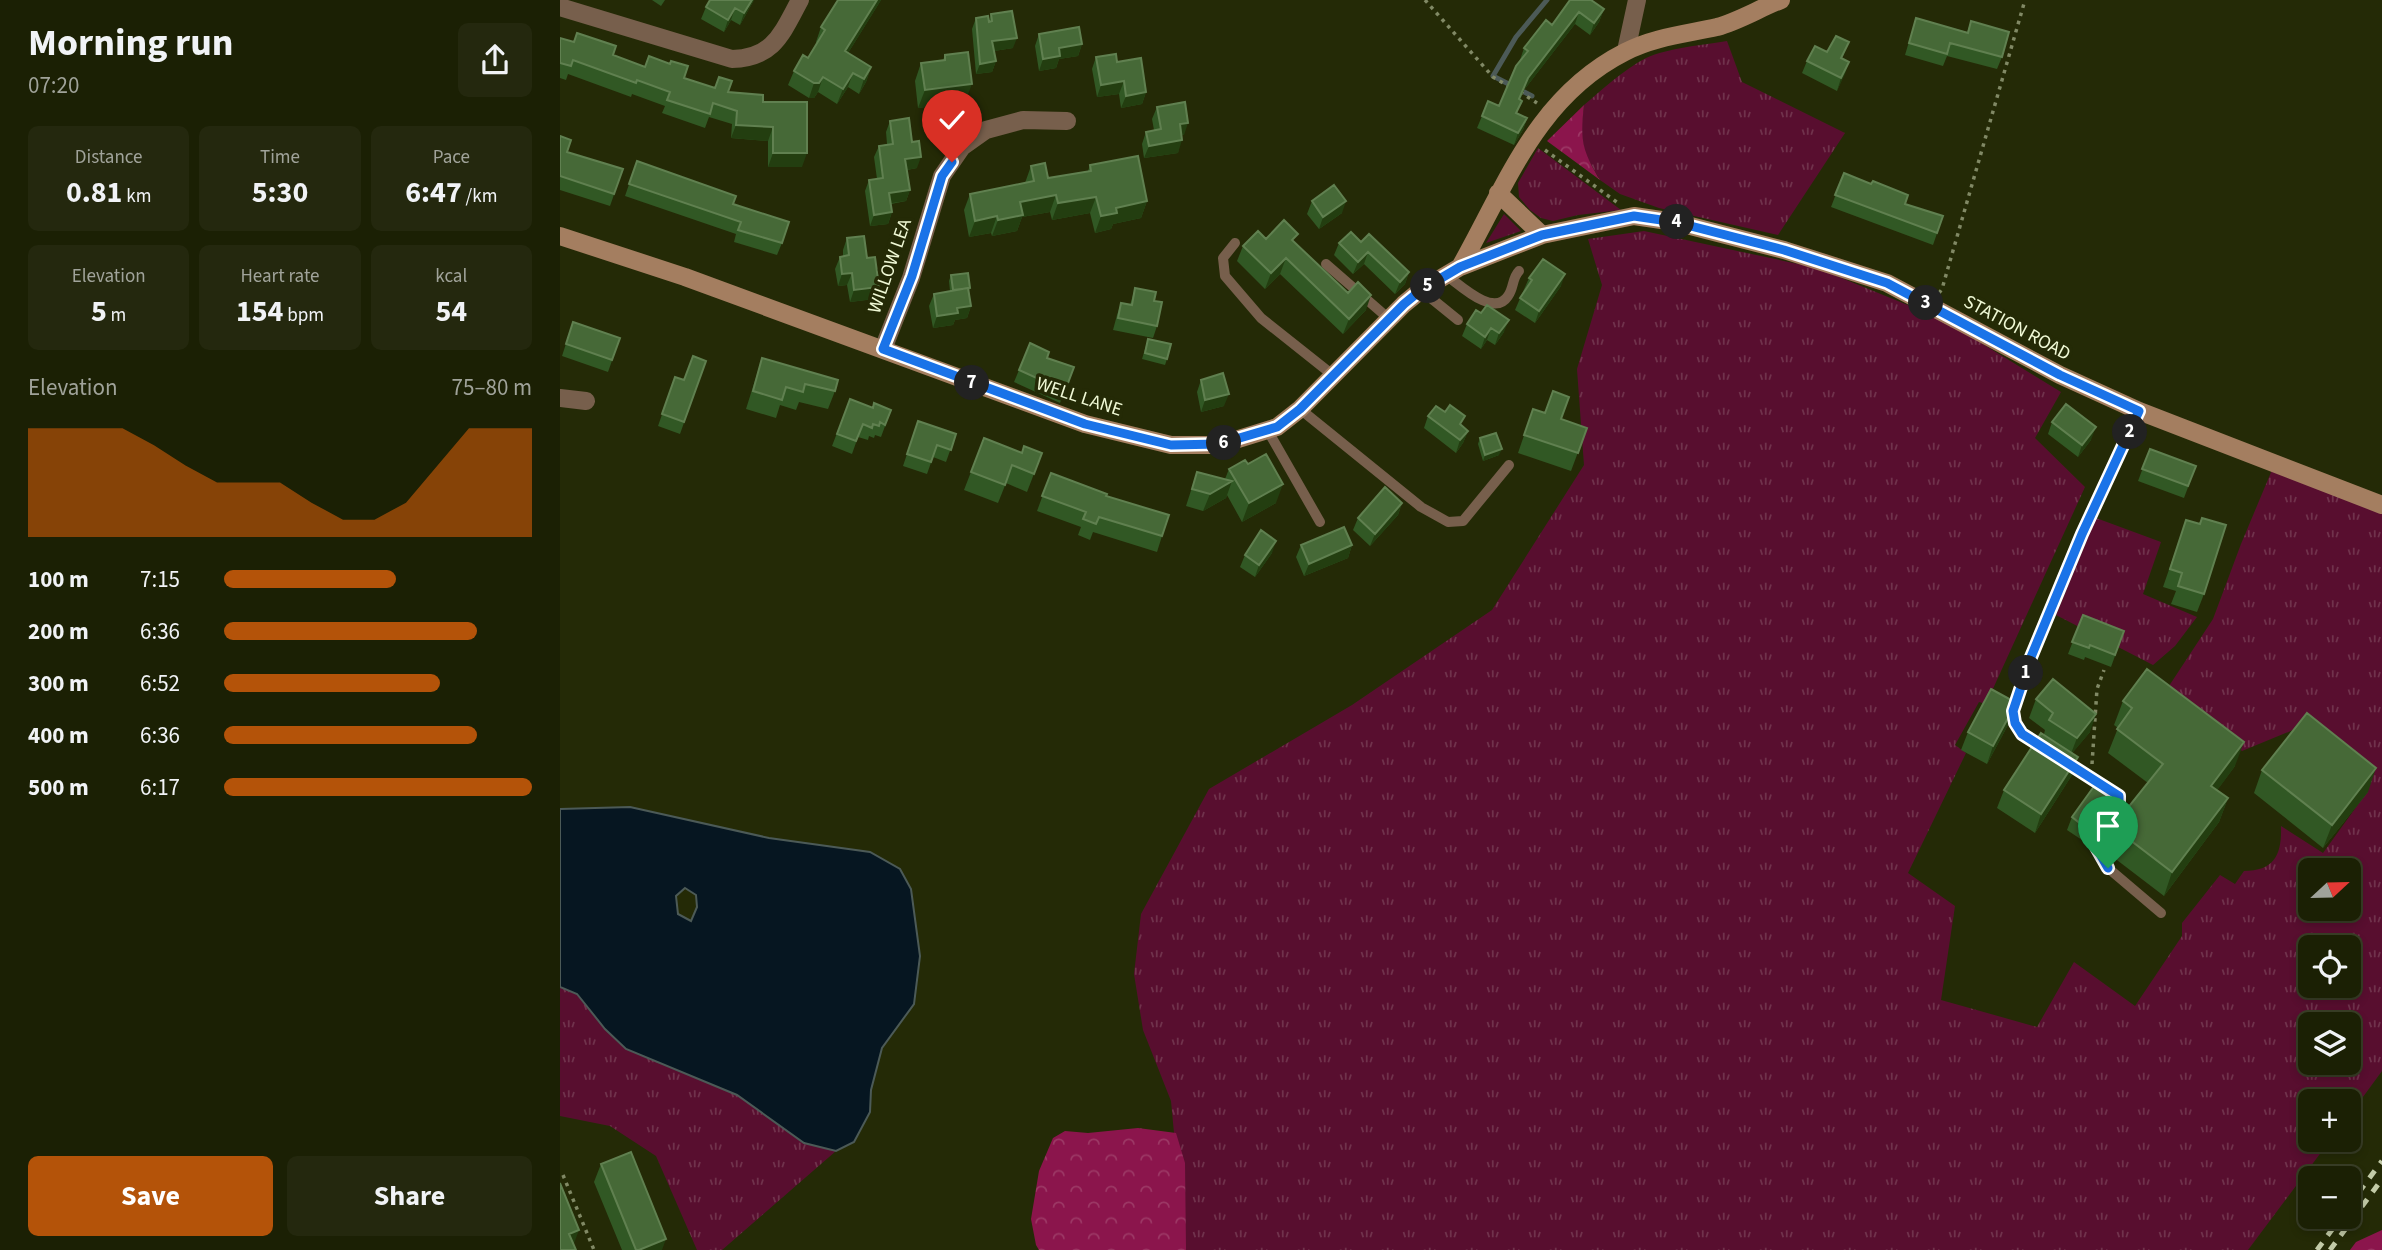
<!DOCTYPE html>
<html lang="en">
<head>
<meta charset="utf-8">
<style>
	:root { --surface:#1b2004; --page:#24280e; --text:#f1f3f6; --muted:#a0a39a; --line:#393e26; --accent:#b45309 }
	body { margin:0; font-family:"Source Sans 3",sans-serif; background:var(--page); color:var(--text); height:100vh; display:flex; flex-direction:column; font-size:26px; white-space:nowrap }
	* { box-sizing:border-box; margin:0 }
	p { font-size:23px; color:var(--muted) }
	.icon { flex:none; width:38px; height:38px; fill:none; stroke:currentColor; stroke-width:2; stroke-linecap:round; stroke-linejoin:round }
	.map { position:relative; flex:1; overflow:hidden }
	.details { display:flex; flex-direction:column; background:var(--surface); width:560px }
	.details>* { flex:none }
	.needle { width:46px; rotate:68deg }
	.fabs { position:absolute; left:1738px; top:858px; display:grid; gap:14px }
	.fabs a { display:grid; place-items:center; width:63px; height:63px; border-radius:10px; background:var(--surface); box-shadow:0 4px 10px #0003,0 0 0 2px var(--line); font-size:35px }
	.pin { position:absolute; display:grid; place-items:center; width:60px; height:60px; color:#fff; margin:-72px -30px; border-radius:50% 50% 50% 0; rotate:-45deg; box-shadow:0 0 7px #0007 }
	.pin .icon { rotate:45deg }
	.km { position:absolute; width:35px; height:35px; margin:-18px; border-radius:50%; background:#222; color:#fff; font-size:19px; line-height:35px; text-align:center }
	.round { display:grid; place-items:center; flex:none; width:74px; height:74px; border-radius:10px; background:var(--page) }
	.headline { display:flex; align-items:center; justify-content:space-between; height:119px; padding:0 28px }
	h1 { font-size:38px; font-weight:700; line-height:52px }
	.metrics { display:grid; grid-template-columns:repeat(3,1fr); gap:10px; height:119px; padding:7px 28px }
	.metrics div { display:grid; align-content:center; border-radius:10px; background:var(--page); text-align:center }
	.metrics b { font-size:30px; font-weight:700 }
	.metrics small { font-size:19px; font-weight:400 }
	.metrics p { font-size:19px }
	.chart { height:196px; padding:14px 28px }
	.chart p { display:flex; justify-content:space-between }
	.chart svg { width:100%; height:126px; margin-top:7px; fill:var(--accent); opacity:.7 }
	.action { display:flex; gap:14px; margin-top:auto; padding:14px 28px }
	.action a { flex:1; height:80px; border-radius:10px; background:var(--accent); color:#fff; font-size:28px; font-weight:700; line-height:80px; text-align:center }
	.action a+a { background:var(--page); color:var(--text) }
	ul { padding:0 28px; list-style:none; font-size:23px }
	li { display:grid; grid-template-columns:112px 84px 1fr; align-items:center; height:52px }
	li i { height:18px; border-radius:9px; background:var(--accent) }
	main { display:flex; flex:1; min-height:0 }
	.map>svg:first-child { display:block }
</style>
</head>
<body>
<main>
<section class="details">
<div class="headline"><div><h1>Morning run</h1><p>07:20</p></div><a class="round"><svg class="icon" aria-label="share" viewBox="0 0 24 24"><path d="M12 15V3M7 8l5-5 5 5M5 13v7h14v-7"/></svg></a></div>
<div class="metrics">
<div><p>Distance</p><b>0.81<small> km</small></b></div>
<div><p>Time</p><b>5:30</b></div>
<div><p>Pace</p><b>6:47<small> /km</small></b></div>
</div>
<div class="metrics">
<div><p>Elevation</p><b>5<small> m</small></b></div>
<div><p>Heart rate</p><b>154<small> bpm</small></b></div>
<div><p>kcal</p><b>54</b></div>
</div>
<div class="chart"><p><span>Elevation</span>75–80 m</p>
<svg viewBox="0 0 160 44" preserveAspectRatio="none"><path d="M0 44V6L10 6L20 6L30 6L40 12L50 19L60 25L70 25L80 25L90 32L100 38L110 38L120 32L130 19L140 6L150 6L160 6V44z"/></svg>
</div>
<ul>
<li><b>100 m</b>7:15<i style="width:56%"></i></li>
<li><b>200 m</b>6:36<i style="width:82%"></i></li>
<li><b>300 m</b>6:52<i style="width:70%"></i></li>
<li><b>400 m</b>6:36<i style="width:82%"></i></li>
<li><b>500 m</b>6:17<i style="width:100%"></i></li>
</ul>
<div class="action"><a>Save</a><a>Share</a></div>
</section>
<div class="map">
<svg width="1822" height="1250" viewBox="0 0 1822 1250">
	<defs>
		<pattern id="grass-tufts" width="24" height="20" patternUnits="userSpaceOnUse" patternTransform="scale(1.75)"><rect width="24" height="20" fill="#580e2f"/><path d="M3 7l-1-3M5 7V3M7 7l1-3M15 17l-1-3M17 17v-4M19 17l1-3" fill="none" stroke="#70324c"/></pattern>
		<pattern id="forest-crowns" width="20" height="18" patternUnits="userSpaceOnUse" patternTransform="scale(1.75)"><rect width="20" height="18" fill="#8b154c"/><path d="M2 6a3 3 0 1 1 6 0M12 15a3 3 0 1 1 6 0" fill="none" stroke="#9c3865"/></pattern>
	</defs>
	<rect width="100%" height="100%" fill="#242a06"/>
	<!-- grass -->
	<path fill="url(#grass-tufts)" fill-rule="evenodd" d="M1167,41L1182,82L1285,133L1218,235L1099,208L1060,194L1040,180L1025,154L1021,130L1024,105C1043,89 1063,70 1086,58C1108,48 1143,45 1167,41Z
		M978,148L1061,210L1018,215L993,221L981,218L970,210L959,197L958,183Z
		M944,214L961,231L926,243Z
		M1084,231L1257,268L1382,319L1501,392L1475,438L1525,487L1426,704L1419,702L1395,745L1406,753L1348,873L1395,906L1381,1000L1477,1027L1514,962L1575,1006L1622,936V923L1660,875L1675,884L1684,871C1715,871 1722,854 1721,826L1763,853L1807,792L1733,730L1682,751L1607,689L1653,619L1681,544L1712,470L1822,512V1071L1789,1116L1788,1101H1750V1139H1771L1688,1250H625L611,1101L583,1030L574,974L581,914L649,789L792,705L932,610L1024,465L1017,369L1042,285L1028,239ZM1750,870H1788V908H1750ZM1750,947H1788V985H1750ZM1750,1024H1788V1062H1750Z
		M1536,518L1601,542L1583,594L1637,617L1615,646L1593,665L1496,615Z
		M0,987L17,994L45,1029L66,1049L177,1095L244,1143L276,1151L162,1250H137L96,1156L50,1126L0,1116Z"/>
	<!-- forest -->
	<path fill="url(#forest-crowns)" d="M1024,105C1020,140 1022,150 1040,180L987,141Z
		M578,1128L616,1133L625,1163L626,1250H479L476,1245L471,1219L479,1171L493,1138L505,1131L528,1133Z
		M1822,1230V1250H1790L1796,1242Z"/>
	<!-- water -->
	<path fill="#061621" stroke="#4c5a57" stroke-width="2" fill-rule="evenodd" d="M70,807L209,838L310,852L340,869L351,889L360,956L354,1004L322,1048L311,1090L310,1112L294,1142L276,1151L244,1143L177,1095L66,1049L45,1029L17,994L0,987V809ZM125,888L136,895L137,907L131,921L118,914L116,896Z"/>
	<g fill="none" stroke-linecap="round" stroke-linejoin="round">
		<!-- stream -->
		<path stroke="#4c5a57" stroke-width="5" d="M972,96L933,76L956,37L987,0"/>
		<!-- path -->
		<path stroke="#818965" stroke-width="3.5" stroke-dasharray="3.5 5" stroke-linecap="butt" d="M865,0L933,77L950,87
			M960,92L977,103
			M985,150L1058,203
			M1379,293L1382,289L1465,0
			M1532,764L1537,689L1544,670
			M3,1175L34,1250"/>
		<!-- lane -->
		<path stroke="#775f4c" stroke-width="10" d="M675,243L663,258L665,276L701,318L774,376
			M766,264L828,318
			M886,275C900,285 934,318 948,296C954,288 952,278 959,271
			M861,290L898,320
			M740,409L861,507L888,522L903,521L949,465
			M708,431L760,522
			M1486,749L1462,734L1455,723L1453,711L1471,657L1522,534L1579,411
			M1504,761L1559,796V808L1536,847L1548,868L1601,913"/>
		<!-- street -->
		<path stroke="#775f4c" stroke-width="18" d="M0,7L172,59C214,58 222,33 240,0
			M1066,51L1077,0
			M323,349L351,278L382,176L402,147L426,130L463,120L507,121
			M0,398L26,401"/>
		<!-- secondary -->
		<path stroke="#a47e60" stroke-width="18" d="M938,193L982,235
			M0,236L125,277L525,424L611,445H659L717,427L740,409L844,304L861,290L900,267L982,235L1074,216L1115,222L1224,250L1327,283L1500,375L1579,411L1822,505
			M900,267C946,186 976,97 1065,52C1094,37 1126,34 1157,27C1179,21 1200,8 1221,0"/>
		<!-- rail -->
		<path stroke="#c2caa7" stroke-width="5" stroke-dasharray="9 9" stroke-linecap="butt" d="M1788,1207L1822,1161
			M1757,1250L1782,1216
			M1770,1250L1822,1179"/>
	</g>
	<!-- wall -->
	<path fill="#315824" d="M92,0H105L101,6Z
		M150,0H194L180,25L171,20L164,32L141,19L146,7Z
		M278,0H321L288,53L311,67L306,82L299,94L288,87L277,104L258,92L254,98H249L228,85L234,71L248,58L257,43L256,42L261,27Z
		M1010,0H1033L1032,1L1044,9L1039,22L1030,35L1015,24L964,90L960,100L957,113L967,118L963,130L954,145L917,128L922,116L939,106L961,61L960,60L964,48L992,25Z
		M431,14L453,48L434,51L436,61L432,72L416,74L412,29L416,18L429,21Z
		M1356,18L1407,32L1411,21L1442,57L1437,69L1387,56L1383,66L1345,55Z
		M479,34L522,44L518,56L499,59L496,68L479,71L475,46Z
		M0,38L53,55L85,67L203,102L242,167H208V141L171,138L172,124L149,117L145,128L102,113L105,106L72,94L71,97L8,74L6,80L0,78Z
		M1267,52L1284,54L1282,58L1289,62L1277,91L1242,73L1247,61Z
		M385,55L405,102L358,108L355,81L361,63L383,60Z
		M536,57L557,62L586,92L582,104L561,108L559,94L537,97L532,69Z
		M597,107L624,135H621L618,153L584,158L582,144L586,132L594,130L592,119Z
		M330,121L352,142L357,168L347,170L350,190L346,201L331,204L332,212L328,224L310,226L305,191L309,180L317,179L314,157L319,146L327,144L326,132Z
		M0,136L7,152L63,169L50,206L0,190Z
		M77,161L173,204L222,243L217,255L174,242L176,234L65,196Z
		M530,165L587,201L581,218L553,224L551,229L535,233L530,213L492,220L490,212L462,217L457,231L432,236L431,233L409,237L404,210L410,194L465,183L471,166L488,178L528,171Z
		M1284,173L1345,204L1383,216L1373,245L1271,207Z
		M752,201L782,213L759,229L747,214Z
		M287,238L307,258L319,287L314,299L290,302L287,285L278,286L275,269L280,257L283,256V250Z
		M706,239L735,243L806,310L783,334L720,274L705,289L677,261L683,246Z
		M801,242L849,272L845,284L835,294L804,264L793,274L774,255L779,243Z
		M391,275L410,288L409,291L411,306L407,318L395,320L393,325L373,328L369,306L374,294L390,291L389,281Z
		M969,278L1001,286L975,323L955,310Z
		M575,288L594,301L597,326L593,338L553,330L557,315L561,303L570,305Z
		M916,310L944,332L935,345L927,340L921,349L902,336L907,324Z
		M13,322L60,338L48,372L2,356Z
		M588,339L607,359L605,365L582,359Z
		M202,358L275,391L268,409L239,402L236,410L220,405L216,418L186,409Z
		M487,358L514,367L500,403L454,382L459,370Z
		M146,361L120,434L98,426L115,377L124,380Z
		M641,380L664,406L641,412L637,392Z
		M290,399L313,408L331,410L321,437L315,435L314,438L309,436L308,440L298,437L292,454L272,446Z
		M973,409L1027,428L1011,471L958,453Z
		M868,416L902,426L908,431L903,443L896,453L864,428Z
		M358,421L396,434L386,462L373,457L367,474L343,466Z
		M1492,422L1531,440L1518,457L1488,434Z
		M424,438L462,453H482L467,492L446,483L438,503L404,490Z
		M920,438L939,455L923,461L918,444Z
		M1590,449L1636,466L1624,498L1578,481Z
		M669,469L716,503L682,522L667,495L666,498L643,511L626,506L637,472L665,479Z
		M491,473L546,496L602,536L597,552L533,532L530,540L518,535L521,527L477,511Z
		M842,503L838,515L810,546L793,530L798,518Z
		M1626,520L1644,594L1637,612L1611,604L1616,591L1603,587Z
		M741,545H792L788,558L744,576L736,557Z
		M712,553L695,577L680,567L685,555Z
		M1523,615L1564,631L1551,667L1525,657L1524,660L1508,654Z
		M1476,699L1530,732L1512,753L1518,757L1512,775L1475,833L1437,808L1444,790L1484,734L1485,730L1469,718Z
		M1563,701L1675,766L1657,790L1668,798L1659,822L1604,896L1549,854L1546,849L1554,825L1588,783L1548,753L1558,728L1554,725Z
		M1448,725L1427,764L1401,750L1408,732Z
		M1702,770L1808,792L1763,848L1694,793Z
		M1555,788L1551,800L1522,840L1507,830L1512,817Z
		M41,1164L102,1250H62L34,1182Z"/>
	<!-- shaded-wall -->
	<path fill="#233e10" d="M192,0H194L180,25L184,13Z
		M317,0H321L280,66L285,51Z
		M175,8L171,20L164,32L168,20Z
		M1044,9L1039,22L1030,35L1034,23Z
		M1019,12L1015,24L964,90L954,111L968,78Z
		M457,38L453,48L428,52L432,41Z
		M522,44L518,56L499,59L496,68L479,71L483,59L499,48Z
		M436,61L432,72L416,74L420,64Z
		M1289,62L1285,74L1277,91L1281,78Z
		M311,67L306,82L299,94L304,79Z
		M293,73L288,87L277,104L283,89Z
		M263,77L258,92L254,98H249L254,83Z
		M564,81L559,94L537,97L541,85Z
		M412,84L405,102L358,108L365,90Z
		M586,92L582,104L561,108L566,96Z
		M967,118L963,130L954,145L958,133Z
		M628,123L624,135L615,136L620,124Z
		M176,125L213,127L208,141L171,138Z
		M622,140L618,153L584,158L589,146Z
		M213,153H247L242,167H208Z
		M361,157L357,168L341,171L345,159Z
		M350,190L346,201L325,204L329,193Z
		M496,195L490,212L462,217L457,231L432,236L438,220L460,202Z
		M536,197L530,213L492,220L498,203Z
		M587,201L581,218L553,224L551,229L535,233L541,216L556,208Z
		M786,201L782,213L759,229L763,217Z
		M332,212L328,224L310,226L314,215Z
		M437,216L431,233L409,237L415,221Z
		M808,252L804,264L793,274L798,262Z
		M726,258L720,274L705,289L711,273Z
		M849,272L845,284L835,294L840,282Z
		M292,273L287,285L278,286L282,274Z
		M1005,274L1001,286L975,323L979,311Z
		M319,287L314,299L290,302L294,290Z
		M811,295L806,310L783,334L789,319Z
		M411,306L407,318L395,320L393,325L373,328L377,316L397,308Z
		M949,320L944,332L935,345L939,333Z
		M931,328L927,340L921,349L925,337Z
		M669,394L664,406L641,412L645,400Z
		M1536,427L1531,440L1518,457L1522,445Z
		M908,431L903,443L896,453L900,440Z
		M942,449L939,455L923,461L925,455Z
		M672,481L666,498L643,511L650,494Z
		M723,484L716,503L682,522L689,503Z
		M842,503L838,515L810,546L815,534Z
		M716,541L712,553L695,577L699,565Z
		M792,545L788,558L744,576L749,564Z
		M1454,707L1448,725L1427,764L1433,746Z
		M1536,714L1530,732L1510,756L1517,738Z
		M1684,742L1675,766L1643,810L1651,786Z
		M1518,757L1512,775L1475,833L1481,814Z
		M1816,768L1808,792L1763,848L1772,825Z
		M1555,788L1551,800L1522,840L1526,828Z
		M1668,798L1659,822L1604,896L1612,872Z
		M19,1230L13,1246L9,1234Z
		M106,1239L102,1250H79Z"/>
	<!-- building -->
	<path fill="#466937" stroke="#608050" stroke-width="2" d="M150,0H192L184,13L175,8L168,20L146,7Z
		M278,0H317L285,51L311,67L304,79L293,73L283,89L263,77L259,83H254L234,71L243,55L248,58L265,30L261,27Z
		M1010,0H1031L1044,9L1034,23L1019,12L968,78L959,99L962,101L956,113L967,118L958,133L922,116L928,101L939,106L956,66L968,51L964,48L986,20L992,25Z
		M452,11L457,38L432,41L436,61L420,64L416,18L428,16L429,22L432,21L431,14Z
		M1356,18L1408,33L1411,21L1449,32L1442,57L1390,43L1387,54L1349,43Z
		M519,27L522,44L499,48L500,56L483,59L479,34Z
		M17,33L56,46L53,55L85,67L89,56L110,64L111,61L128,66L124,78L155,88L159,77L172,81L168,92L203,95V102H247V153H213V127L176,125L177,111L153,103L150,114L107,100L110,92L77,80L76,83L13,60L11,66L0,63V38L14,42Z
		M1276,36L1289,42L1281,58L1289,62L1281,78L1247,61L1255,46L1267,52Z
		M408,52L412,84L365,90L361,63L385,60V55Z
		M556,54L557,62L581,58L586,92L566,96L564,81L541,85L536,57Z
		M625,102L628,123L620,124L622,140L589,146L586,132L601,129L597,107Z
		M349,118L352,142L359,141L361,157L345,159L350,190L329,193L332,212L314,215L309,180L323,178L319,146L333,144L330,121Z
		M0,136L11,140L7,152L63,169L54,194L0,176Z
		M578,156L587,201L556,208L557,213L541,216L536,197L498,203L496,195L460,202L463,215L438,220L437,216L415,221L410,194L474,181L471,166L485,163L488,178L531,171L530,165Z
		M77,161L176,196L173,204L229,222L222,243L178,230L181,222L69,184Z
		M1284,173L1311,184L1313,181L1348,195L1345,204L1383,216L1377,233L1275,195Z
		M774,185L786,201L763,217L752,201Z
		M724,220L738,234L732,240L788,293L798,282L811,295L789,319L726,258L711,273L683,246L698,231L706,239Z
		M791,232L801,242L809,234L849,272L840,282L808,252L798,262L779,243Z
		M304,236L307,258L315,257L319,287L294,290L292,273L282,274L280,257L289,255L287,238Z
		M983,259L1005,274L979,311L960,298L972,280L969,278Z
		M408,273L410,288L393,290L391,275Z
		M408,288L411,306L397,308L398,313L377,316L374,294Z
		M575,288L596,292L594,301L602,302L597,326L558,318L561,303L572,305Z
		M927,305L949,320L939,333L931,328L925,337L907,324L916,310L921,313Z
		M13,322L60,338L52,360L6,344Z
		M588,339L611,344L607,359L585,353Z
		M470,343L489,352L487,358L514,367L505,391L459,370Z
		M133,356L146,361L124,422L102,414L115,377L124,380Z
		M202,358L278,380L275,391L245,384L243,392L226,387L222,400L193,391Z
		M663,373L669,394L645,400L641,380Z
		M993,391L1009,397L1001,419L1027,428L1018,453L964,435L973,409L985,413Z
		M290,399L313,408L314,403L331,410L325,425L320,422L319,426L313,424L312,428L303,424L296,441L277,434Z
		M1506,404L1536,427L1522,445L1492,422Z
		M890,405L905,416L900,424L908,431L900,440L868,416L876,406L885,412Z
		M358,421L396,434L391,450L377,445L371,462L347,454Z
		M936,433L942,449L925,455L920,438Z
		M424,438L462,453L464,446L482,453L474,474L452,465L445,485L411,472Z
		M1590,449L1636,466L1628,486L1582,469Z
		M706,454L723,484L689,503L669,469L685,460L688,464Z
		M637,472L672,481L650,494L632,489Z
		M491,473L547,494L546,496L609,515L602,536L539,517L536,524L523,519L526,512L482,496Z
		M825,487L842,503L815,534L798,518Z
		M1642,518L1666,525L1644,594L1618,586L1622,573L1610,569L1626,520L1640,524Z
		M784,527L792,545L749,564L741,545Z
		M701,530L716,541L699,565L685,555Z
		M1523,615L1564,631L1555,655L1530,645L1529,648L1512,642Z
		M1587,669L1684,742L1651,786L1668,798L1612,872L1557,830L1554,825L1603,764L1557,729L1572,708L1563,701Z
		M1493,679L1536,714L1517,738L1489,720L1493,713L1476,699Z
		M1431,689L1453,701L1454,707L1433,746L1408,732Z
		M1747,713L1816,768L1772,825L1702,770Z
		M1481,733L1518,757L1481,814L1444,790Z
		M1540,778L1555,788L1526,828L1512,817Z
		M71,1152L106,1239L79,1250H76L41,1164Z
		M0,1183L19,1230L9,1234L16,1250H0Z"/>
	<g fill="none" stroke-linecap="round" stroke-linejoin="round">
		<!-- route casing -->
		<g stroke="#fff" stroke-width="14">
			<path id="route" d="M392,162L382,176L352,276L323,349L525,424L611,445L659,444L717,427L740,409L844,304L861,290L900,267L982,235L1074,216L1115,222L1224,250L1327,283L1500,375L1579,411L1522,534L1471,657L1453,711L1455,723L1462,734L1559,796V808L1536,847L1548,868"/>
		</g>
		<!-- route -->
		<use href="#route" stroke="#1a73e8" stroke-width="9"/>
	</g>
	<g text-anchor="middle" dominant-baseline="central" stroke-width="7" stroke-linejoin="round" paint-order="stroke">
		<!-- street labels -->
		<g font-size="19" fill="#f0f9d6" stroke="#242a06">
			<text transform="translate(330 266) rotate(-71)">WILLOW LEA</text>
			<text transform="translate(1457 328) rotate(28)">STATION ROAD</text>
			<text transform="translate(519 397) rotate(18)">WELL LANE</text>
		</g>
	</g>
</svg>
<div class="fabs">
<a><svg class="needle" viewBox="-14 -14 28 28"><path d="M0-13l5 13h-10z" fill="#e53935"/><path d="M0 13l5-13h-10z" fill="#a0a39a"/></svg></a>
<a><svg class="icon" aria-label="locate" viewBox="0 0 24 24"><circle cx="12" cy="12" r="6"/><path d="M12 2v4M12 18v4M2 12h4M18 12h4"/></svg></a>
<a><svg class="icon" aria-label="layers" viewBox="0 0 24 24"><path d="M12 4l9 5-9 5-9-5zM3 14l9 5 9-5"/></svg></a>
<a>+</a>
<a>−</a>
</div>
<div class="pin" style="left:1548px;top:868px;background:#1e9e55"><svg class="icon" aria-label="arrive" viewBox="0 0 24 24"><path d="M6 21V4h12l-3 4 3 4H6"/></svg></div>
<div class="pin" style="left:392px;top:162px;background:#d93025"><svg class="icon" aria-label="check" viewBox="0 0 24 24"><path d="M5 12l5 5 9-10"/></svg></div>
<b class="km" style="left:1466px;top:673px">1</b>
<b class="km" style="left:1570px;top:432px">2</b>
<b class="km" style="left:1366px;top:303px">3</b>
<b class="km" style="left:1117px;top:222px">4</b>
<b class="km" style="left:868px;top:286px">5</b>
<b class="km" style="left:664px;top:443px">6</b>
<b class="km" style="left:412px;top:383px">7</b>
</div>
</main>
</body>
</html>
